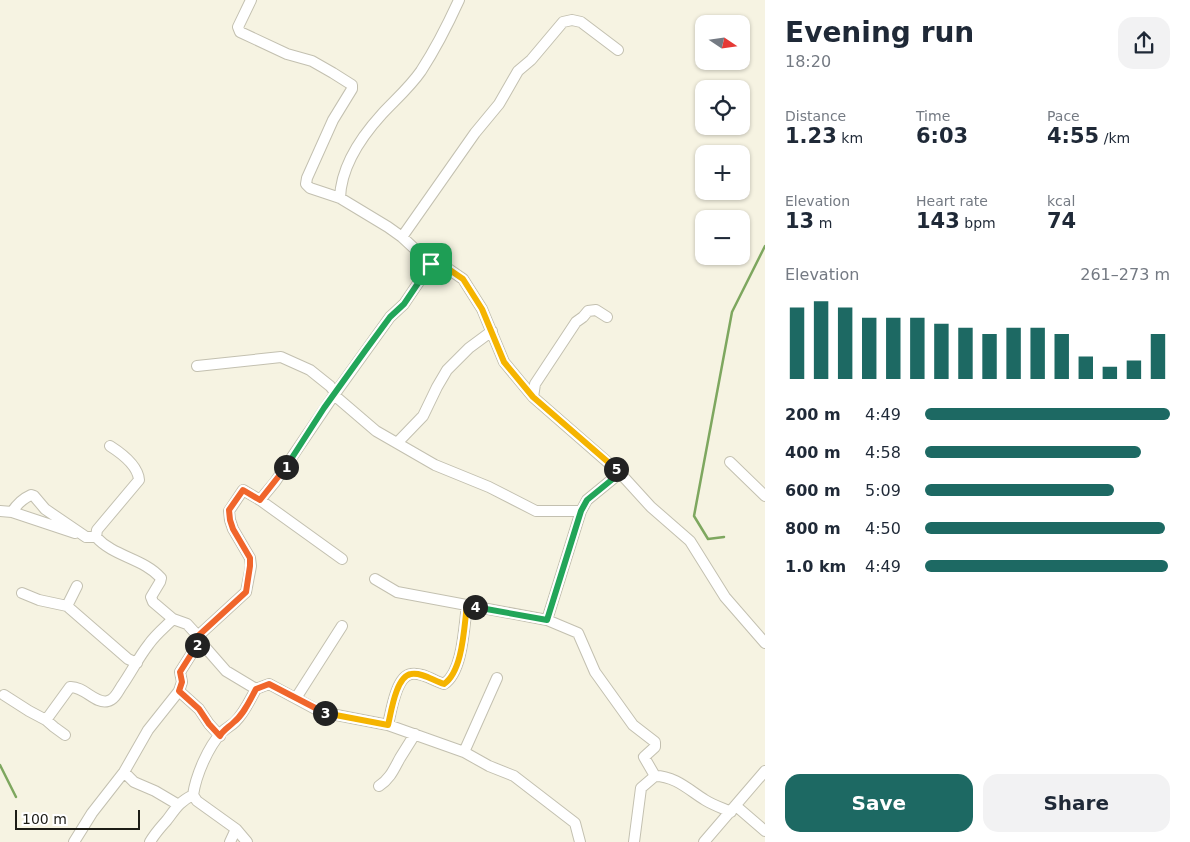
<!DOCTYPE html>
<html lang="en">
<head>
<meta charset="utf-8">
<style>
	:root { --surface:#fff; --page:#f2f2f3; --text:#1f2937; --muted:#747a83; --accent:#1d6963 }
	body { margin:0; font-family:"DejaVu Sans",sans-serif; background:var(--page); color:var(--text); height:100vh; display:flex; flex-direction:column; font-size:19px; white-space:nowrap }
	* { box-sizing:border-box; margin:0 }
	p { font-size:16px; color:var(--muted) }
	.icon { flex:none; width:28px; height:28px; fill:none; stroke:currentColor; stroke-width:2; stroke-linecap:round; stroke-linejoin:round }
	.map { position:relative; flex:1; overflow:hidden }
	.panel { display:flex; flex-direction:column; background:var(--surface); width:425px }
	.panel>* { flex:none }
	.needle { width:32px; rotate:103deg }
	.tools { position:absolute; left:695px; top:15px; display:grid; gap:10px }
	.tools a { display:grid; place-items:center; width:55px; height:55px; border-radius:10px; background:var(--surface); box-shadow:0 1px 4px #0004; font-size:25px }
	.scale { position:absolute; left:15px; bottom:12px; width:125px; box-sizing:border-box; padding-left:5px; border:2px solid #1d1c16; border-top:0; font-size:14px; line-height:18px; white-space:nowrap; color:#1d1c16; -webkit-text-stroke:4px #fff; paint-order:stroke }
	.pin { position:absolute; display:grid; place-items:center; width:42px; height:42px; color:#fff; margin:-21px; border-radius:10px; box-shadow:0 2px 8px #0006 }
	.km { position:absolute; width:25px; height:25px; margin:-12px; border-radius:50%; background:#222; color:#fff; font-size:14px; line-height:25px; text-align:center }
	.round { display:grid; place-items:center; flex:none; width:52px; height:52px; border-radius:15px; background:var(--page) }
	.summary { display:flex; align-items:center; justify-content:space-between; height:85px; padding:0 20px }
	h1 { font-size:28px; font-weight:600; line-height:38px }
	.figures { display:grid; grid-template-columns:repeat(3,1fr); gap:8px; height:85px; padding:5px 20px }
	.figures div { display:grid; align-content:center }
	.figures b { font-size:21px; font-weight:600 }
	.figures small { font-size:14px; font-weight:400 }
	.figures p { font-size:14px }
	.chart { height:140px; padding:10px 20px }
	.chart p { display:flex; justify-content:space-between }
	.chart svg { width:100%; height:90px; margin-top:5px; stroke:var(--accent); stroke-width:6 }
	.button { display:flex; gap:10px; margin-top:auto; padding:10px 20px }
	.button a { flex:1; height:58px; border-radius:15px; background:var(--accent); color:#fff; font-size:20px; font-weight:600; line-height:58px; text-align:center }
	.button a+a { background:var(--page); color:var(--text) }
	ul { padding:0 20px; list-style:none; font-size:16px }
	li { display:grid; grid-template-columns:80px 60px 1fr; align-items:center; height:38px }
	li i { height:12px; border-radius:6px; background:var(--accent) }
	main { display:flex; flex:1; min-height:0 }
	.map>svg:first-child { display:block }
</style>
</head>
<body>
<main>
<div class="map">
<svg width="765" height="842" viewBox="0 0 765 842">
	<rect width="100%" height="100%" fill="#f6f3e2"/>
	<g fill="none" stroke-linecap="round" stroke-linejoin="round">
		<!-- stream -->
		<path stroke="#7ea75f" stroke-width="2.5" d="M724,537L708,539L694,516L732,312L765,246
			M0,765L16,797"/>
		<!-- street casing -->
		<g stroke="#c3c0b0" stroke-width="12">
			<path id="street" d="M251,0L238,27L240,32L287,54L312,61L333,73L352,85V89L333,120L307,178L306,184L310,188L340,198L388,227L402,237L431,264L447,268L463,279L482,309L504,362L533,397L620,473L651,507L690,541L725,597L765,643
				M340,198C341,167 362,136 382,114C395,100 410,87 421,71C434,51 449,22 459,0
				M402,237L475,133L499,104L518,71L531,60L563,22L572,20L581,22L618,50
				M197,366L281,357L310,370L330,386L334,391V395L390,317L404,304L431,264
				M533,397L535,384L576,322L583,317L588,311L596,310L607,317
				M397,443L423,416L437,387L447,370L469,348L492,331
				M110,446C121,453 138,466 139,480L97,530L96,537C114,557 143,558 161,578L160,582L151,597L153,602L173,619
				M730,462L765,496
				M260,500L342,559
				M0,511L12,512C17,504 22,499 31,495L34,496L45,509L86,537H96
				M12,512L75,533
				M375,579L397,592L547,620L578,633L595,672L633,725L655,742V747L644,757L655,776
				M22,593L39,600L67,606L128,659L137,663
				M67,606L77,586
				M547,620L581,511L587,500L620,473
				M256,689L269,684L321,712L388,725L464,752L489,766L514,776L575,823L580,842
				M179,691L199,709L209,724L220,736
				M4,695L29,711L46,720L70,687C84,686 96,705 108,701C114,700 118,692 121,687C131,673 138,658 149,644C155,635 165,627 173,619L187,624L198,636
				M296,698L342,626
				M46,720L54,727L65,735
				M388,725C391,712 396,676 411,674C422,672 434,681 444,684C463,672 464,626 467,605
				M464,752L497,678
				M124,772L134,782L155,791L177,804
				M379,786C390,779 394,769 400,758C405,750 410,742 415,734
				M736,806L765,831
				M236,829L247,842
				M74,842L92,813L124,772L148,730L179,691L182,682L180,672L201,639
				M150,842C155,833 161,827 167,820C176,808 179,802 193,795
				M230,842L236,829L197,801L193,795C196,775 208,747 222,732C226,728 231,726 235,722C244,713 250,700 256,689L226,671L205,647L198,636L246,592L251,566L250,558L233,529L230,520L229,511L243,490L260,500L275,482L334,395L376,431L435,465L489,487L536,511H581
				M634,842L641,788L655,776C675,776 689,790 705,800C713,805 722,808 731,812
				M704,842L765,771"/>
		</g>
		<!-- street -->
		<use href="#street" stroke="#fff" stroke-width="10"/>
	</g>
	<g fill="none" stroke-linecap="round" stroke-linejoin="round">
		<!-- split-1 casing -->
		<g stroke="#fff" stroke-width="10">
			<path id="split-1" d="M286,467L324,408L365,351L390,317L404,304L431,264"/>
		</g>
		<!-- split-2 casing -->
		<g stroke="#fff" stroke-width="10">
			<path id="split-2" d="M197,645L201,639L198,636L246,592L250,566V558L233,529L230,520L229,510L243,490L260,500L286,467"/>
		</g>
		<!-- split-3 casing -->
		<g stroke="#fff" stroke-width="10">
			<path id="split-3" d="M197,645L180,672L182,682L179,691L199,709L209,724L220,736C223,730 229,727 234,722C244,714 250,700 256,689L269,684L325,713"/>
		</g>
		<!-- split-4 casing -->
		<g stroke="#fff" stroke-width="10">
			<path id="split-4" d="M325,713L388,725C391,713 396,676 411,674C422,672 434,681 444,684C463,671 464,627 467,605L475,607"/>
		</g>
		<!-- split-5 casing -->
		<g stroke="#fff" stroke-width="10">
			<path id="split-5" d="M475,607L547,620L581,511L587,500L620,473L616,469"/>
		</g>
		<!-- split-6 casing -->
		<g stroke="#fff" stroke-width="10">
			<path id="split-6" d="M431,264L447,268L463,279L482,309L504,362L533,397L616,469"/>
		</g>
		<!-- split-1 -->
		<use href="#split-1" stroke="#22a559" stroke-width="6"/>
		<!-- split-2 -->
		<use href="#split-2" stroke="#f0652b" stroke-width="6"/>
		<!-- split-3 -->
		<use href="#split-3" stroke="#f0652b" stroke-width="6"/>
		<!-- split-4 -->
		<use href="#split-4" stroke="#f5b400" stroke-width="6"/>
		<!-- split-5 -->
		<use href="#split-5" stroke="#22a559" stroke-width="6"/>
		<!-- split-6 -->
		<use href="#split-6" stroke="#f5b400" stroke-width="6"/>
	</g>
</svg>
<div class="tools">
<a><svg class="needle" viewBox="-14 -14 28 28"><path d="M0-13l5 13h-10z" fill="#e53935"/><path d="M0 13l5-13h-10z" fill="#747a83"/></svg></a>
<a><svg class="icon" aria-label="locate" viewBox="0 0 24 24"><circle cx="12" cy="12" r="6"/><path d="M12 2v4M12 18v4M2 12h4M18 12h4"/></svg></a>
<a>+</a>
<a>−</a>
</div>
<div class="scale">100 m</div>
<div class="pin" style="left:431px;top:264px;background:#1e9e55"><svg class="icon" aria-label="arrive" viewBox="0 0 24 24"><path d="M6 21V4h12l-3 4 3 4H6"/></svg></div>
<b class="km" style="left:286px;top:467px">1</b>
<b class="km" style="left:197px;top:645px">2</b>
<b class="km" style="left:325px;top:713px">3</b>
<b class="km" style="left:475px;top:607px">4</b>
<b class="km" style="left:616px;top:469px">5</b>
</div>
<section class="panel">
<div class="summary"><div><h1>Evening run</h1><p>18:20</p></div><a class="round"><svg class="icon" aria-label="share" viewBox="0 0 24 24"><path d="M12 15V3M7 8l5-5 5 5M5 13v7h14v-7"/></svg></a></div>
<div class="figures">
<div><p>Distance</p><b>1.23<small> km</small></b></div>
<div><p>Time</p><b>6:03</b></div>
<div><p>Pace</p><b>4:55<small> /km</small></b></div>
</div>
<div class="figures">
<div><p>Elevation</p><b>13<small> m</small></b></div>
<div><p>Heart rate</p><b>143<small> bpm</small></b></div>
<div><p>kcal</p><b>74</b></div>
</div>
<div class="chart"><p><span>Elevation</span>261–273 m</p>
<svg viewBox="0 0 160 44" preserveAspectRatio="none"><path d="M5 44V9M15 44V6M25 44V9M35 44V14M45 44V14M55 44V14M65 44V17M75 44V19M85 44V22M95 44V19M105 44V19M115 44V22M125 44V33M135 44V38M145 44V35M155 44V22"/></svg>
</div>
<ul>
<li><b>200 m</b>4:49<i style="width:100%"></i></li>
<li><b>400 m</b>4:58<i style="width:88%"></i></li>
<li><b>600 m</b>5:09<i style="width:77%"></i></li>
<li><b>800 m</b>4:50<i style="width:98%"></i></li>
<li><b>1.0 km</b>4:49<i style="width:99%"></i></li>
</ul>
<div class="button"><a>Save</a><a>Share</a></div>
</section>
</main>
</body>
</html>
